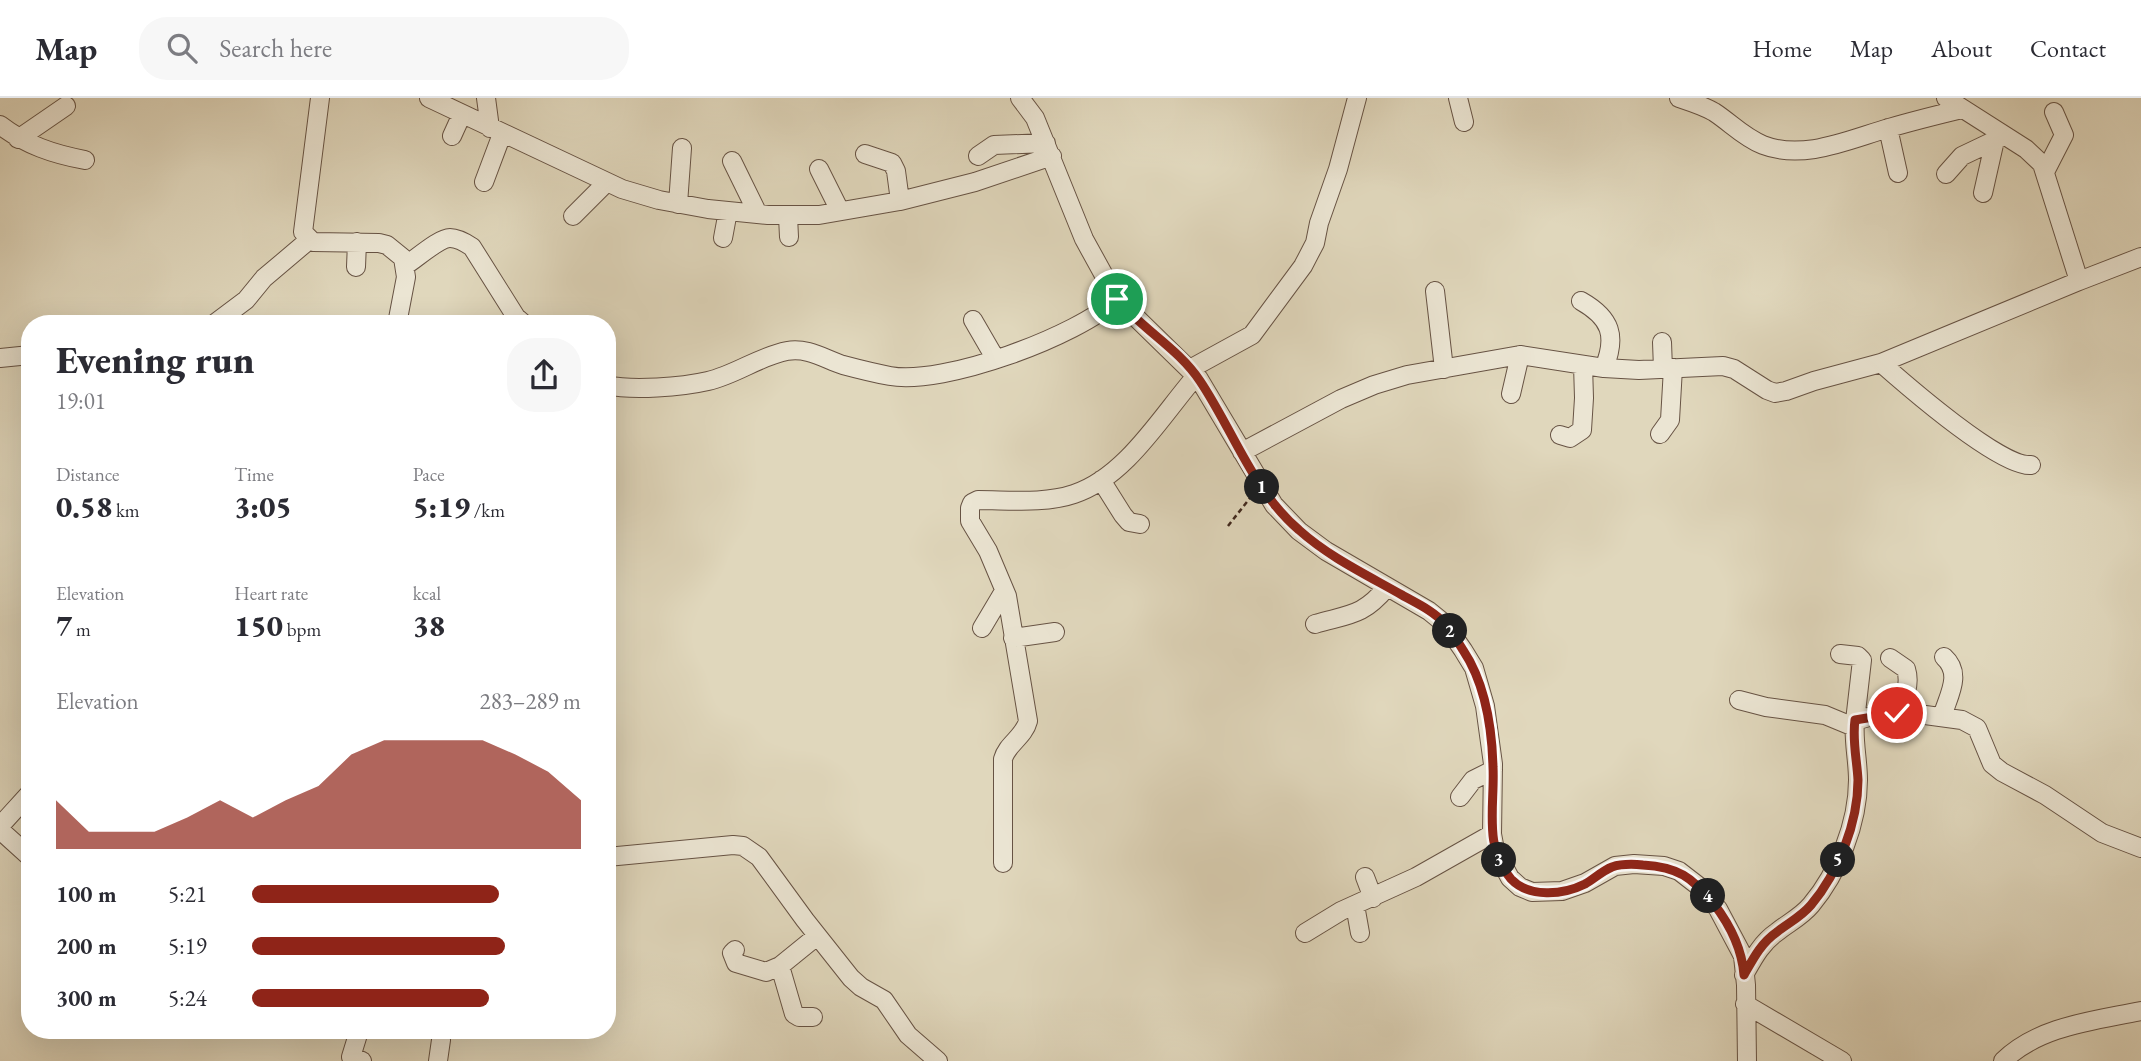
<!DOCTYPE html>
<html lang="en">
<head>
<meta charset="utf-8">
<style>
	:root { --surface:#fff; --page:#f7f7f7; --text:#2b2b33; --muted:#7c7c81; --line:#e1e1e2; --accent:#8f2418 }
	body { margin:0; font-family:"EB Garamond",serif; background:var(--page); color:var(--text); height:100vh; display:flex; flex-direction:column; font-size:26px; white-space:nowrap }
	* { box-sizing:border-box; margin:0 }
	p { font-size:23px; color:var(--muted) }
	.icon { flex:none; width:38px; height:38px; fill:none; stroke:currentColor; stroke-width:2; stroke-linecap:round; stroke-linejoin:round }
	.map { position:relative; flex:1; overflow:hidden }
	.sheet { position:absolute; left:21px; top:217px; width:595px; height:724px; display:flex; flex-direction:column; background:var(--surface); border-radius:28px; box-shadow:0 7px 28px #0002 }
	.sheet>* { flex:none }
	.pin { position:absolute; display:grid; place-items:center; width:60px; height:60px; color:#fff; margin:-30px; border:4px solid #fff; border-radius:50%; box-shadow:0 2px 7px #0007 }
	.km { position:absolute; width:35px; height:35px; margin:-18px; border-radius:50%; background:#222; color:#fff; font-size:19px; line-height:35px; text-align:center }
	.round { display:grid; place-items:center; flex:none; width:74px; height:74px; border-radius:28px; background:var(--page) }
	.overview { display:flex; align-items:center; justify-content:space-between; height:119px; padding:0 35px }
	h1 { font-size:38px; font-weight:800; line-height:52px }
	.figures { display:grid; grid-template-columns:repeat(3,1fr); gap:10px; height:119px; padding:7px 35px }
	.figures div { display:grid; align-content:center }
	.figures b { font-size:30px; font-weight:800 }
	.figures small { font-size:19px; font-weight:400 }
	.figures p { font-size:19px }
	.chart { height:196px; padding:14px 35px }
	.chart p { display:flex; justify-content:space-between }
	.chart svg { width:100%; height:126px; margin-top:7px; fill:var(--accent); opacity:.7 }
	ul { padding:0 35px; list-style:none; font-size:23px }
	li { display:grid; grid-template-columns:112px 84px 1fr; align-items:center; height:52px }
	li i { height:18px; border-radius:9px; background:var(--accent) }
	header { display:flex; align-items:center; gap:42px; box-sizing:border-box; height:98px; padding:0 35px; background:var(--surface); border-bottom:2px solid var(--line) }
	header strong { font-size:33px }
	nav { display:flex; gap:38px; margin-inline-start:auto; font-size:24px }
	.search { width:490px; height:63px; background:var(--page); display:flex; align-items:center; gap:18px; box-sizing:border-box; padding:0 24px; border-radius:28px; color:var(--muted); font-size:26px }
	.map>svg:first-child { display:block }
</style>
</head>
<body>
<header>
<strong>Map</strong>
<div class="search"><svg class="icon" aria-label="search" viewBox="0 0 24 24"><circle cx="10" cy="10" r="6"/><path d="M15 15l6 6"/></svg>Search here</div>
<nav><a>Home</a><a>Map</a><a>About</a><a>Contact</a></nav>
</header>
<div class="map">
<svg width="2141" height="963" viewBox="0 0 2141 963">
	<rect width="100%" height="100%" fill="#e0d7bc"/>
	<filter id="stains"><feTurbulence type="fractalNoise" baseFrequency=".00286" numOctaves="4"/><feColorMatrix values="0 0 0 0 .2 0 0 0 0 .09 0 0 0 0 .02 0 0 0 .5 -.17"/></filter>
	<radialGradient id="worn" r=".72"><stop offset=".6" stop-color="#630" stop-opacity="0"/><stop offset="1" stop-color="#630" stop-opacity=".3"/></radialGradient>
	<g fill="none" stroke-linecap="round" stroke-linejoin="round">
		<!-- minor casing -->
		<g stroke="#675344" stroke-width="20">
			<path id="minor" d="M320,0L303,134L313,144L379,145L387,147L403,160L406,179L397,226
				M429,0L622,91L659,102L708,111L768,117H819L900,103L975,84L1052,58
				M486,0L490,30
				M1020,0L1035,20L1084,141L1117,201L1199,281L1274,407L1299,433L1326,453L1429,513L1445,526L1463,552L1474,570L1485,608L1493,666L1492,736L1495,752L1510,780L1520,789L1532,794L1562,793L1585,785L1615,768L1634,766L1664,768L1679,773L1701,790L1718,811L1743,858L1746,887L1747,963
				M1458,0L1464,24
				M1679,0C1691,4 1704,8 1714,14C1731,25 1743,39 1763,47C1804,63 1850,41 1889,30C1913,23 1937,17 1962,11
				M0,27C26,47 53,56 85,62
				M1888,30L1898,75
				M452,38L462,16
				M18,41L66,8
				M865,56L892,65L896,73L900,103
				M978,58L994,47L1046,45
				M732,63L758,116
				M819,71L840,113
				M2045,74L2064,37L2054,14
				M1946,76L1962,58L2004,38
				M484,84L502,36
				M1983,95L1995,42
				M678,106L682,50
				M573,118L606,85
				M788,118L789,139
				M723,140L728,113
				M406,167C416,161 439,140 450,140C458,140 466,145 472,149L516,219L524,226
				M356,169L357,144
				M2079,183L2141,159
				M1435,193L1444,271
				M1581,203C1611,220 1617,238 1604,270
				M973,222L995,260
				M214,226L246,202L264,180L309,142
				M1662,244L1663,271
				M0,260L30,257
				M1881,265C1906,287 2001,370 2031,367
				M1190,271L1252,237L1303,168L1315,145L1319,125L1338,71L1357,0
				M607,287C632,293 682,289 708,283C735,277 760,258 787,253C807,249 825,261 843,267C858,271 874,275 890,278C943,288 1078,238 1117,201
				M1511,296L1520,257
				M1660,336L1670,322L1673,270
				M1560,337L1570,340L1582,332L1584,300L1583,267
				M1242,354L1341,301L1374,287L1407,277L1520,257L1604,270L1639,272L1723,268L1734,271L1767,292L1775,295L1786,293L1814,283L1881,265L2079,183L2042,66L2026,51L1946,0
				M1101,382L1123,417L1129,424L1140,426
				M1315,526C1350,516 1363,518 1387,489
				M982,530L1004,493
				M1013,540L1055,534
				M1840,556L1858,558L1862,562L1855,623
				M1890,560L1906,571C1911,587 1904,601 1897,615
				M1739,602L1766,609L1825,617L1854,629
				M1942,619C1948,598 1963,576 1944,559
				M1460,699L1473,682L1493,672
				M0,728L30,695
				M0,732L30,759
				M607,759L733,747L743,748L759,759L805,822L851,880L861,889L884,902L908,937L938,963
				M1003,765V661C1007,646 1024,639 1028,623L1007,498L988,453L970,423V410L972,405L978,402C1009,402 1045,406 1074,396C1126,379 1162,317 1196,278
				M1365,779L1373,800
				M1355,807L1360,835
				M1305,835L1341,813L1416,779L1492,736
				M735,852L732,855L736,865L766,874L780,868L817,838
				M780,868L794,916L799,919H813
				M1744,877C1753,861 1761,845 1777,834C1788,825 1801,819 1811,807C1838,775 1858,725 1858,682C1858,662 1853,642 1855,623L1876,617L1903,614L1962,622L1977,630L1992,666L2002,674L2045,697L2102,735L2141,750
				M1745,906L1842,963
				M359,933L351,959L362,963
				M438,963L441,942
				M2003,963C2039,928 2093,923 2141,913"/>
		</g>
		<!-- path -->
		<path stroke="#3f271c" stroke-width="2.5" stroke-dasharray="5 3.5" stroke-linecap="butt" d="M1228,428L1250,400"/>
		<!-- minor -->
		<use href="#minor" stroke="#ebe5d3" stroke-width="18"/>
	</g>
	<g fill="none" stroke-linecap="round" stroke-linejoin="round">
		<!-- route casing -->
		<g stroke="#fff" stroke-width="14">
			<path id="route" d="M1117,201C1142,231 1179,251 1200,283C1233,332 1253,393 1299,432C1329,459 1367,477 1402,497C1416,505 1434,513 1445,526C1452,534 1458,544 1463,552C1485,585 1492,630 1493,669C1495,706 1483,750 1511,781C1529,800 1563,797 1585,786C1594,781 1602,773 1612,769C1621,766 1633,766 1643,767C1678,769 1692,779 1714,806C1730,827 1742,851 1744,877C1753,861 1761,845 1777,834C1788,825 1801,819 1811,807C1838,775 1858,725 1858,682C1857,662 1852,642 1855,622L1897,615"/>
		</g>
		<!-- route -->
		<use href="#route" stroke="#8f2418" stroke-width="9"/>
	</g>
	<rect width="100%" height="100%" filter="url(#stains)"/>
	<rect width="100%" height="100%" fill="url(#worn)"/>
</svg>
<div class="pin" style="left:1117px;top:201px;background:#1e9e55"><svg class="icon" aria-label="arrive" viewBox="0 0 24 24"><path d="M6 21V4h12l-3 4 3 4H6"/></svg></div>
<div class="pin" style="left:1897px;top:615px;background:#d93025"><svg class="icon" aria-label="check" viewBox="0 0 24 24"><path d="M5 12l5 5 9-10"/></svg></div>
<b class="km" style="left:1262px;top:389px">1</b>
<b class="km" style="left:1450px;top:533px">2</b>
<b class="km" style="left:1499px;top:762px">3</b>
<b class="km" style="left:1708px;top:798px">4</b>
<b class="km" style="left:1838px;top:762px">5</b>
<section class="sheet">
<div class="overview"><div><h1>Evening run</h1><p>19:01</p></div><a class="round"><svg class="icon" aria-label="share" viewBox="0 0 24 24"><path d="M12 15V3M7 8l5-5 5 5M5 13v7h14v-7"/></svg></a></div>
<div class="figures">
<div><p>Distance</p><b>0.58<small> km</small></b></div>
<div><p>Time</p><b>3:05</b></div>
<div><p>Pace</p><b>5:19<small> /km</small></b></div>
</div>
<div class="figures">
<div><p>Elevation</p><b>7<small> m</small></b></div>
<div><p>Heart rate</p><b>150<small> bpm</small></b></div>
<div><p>kcal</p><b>38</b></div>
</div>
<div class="chart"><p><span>Elevation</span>283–289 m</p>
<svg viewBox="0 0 160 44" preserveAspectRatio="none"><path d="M0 44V27L10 38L20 38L30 38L40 33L50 27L60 33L70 27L80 22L90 11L100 6L110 6L120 6L130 6L140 11L150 17L160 27V44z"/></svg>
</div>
<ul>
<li><b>100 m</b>5:21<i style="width:75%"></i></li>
<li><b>200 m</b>5:19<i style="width:77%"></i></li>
<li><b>300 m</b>5:24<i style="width:72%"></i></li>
</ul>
</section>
</div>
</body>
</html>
